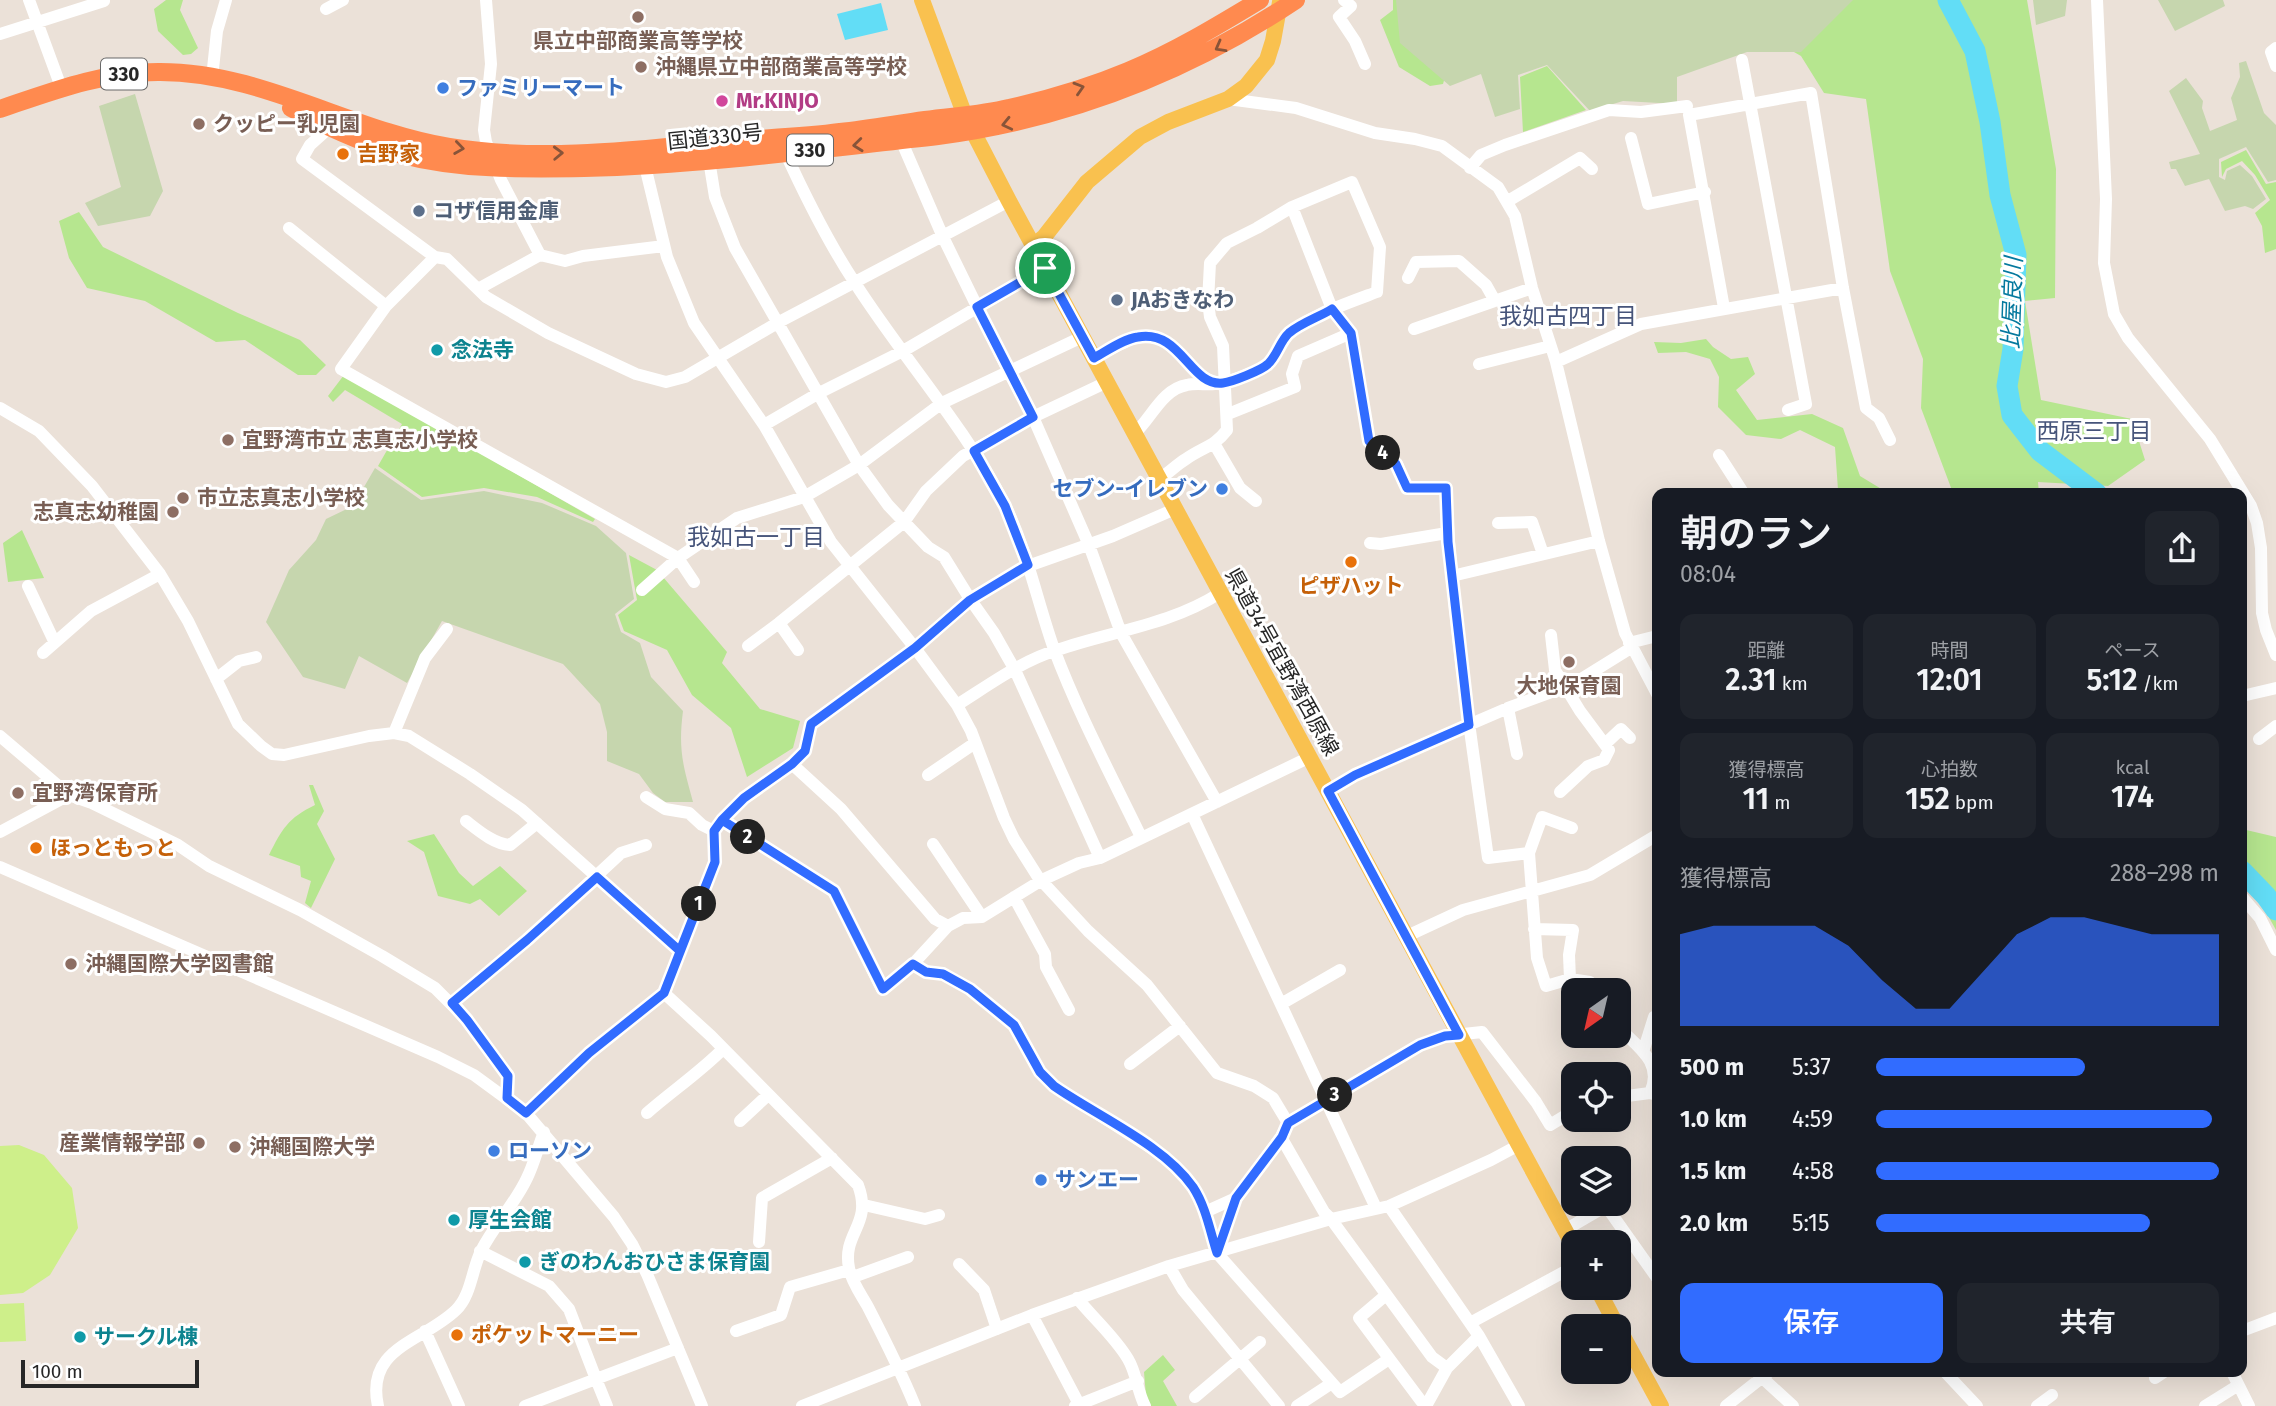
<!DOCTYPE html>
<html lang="ja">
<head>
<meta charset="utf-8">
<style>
	:root { --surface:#171b24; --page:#20242c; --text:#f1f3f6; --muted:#9ea1a6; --accent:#316cff }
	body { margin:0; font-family:"Fira Sans","Noto Sans JP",sans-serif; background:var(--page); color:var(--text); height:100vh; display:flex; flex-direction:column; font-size:26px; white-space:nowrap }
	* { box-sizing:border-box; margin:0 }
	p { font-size:23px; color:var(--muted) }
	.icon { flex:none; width:38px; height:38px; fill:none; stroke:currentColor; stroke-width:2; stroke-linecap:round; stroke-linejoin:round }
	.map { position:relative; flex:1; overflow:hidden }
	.sheet { position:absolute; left:1652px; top:488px; width:595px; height:889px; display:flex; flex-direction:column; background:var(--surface); border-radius:14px; box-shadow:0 7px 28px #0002 }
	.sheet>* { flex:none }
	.needle { width:46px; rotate:214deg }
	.tools { position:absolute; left:1561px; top:978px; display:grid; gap:14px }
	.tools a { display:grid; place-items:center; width:70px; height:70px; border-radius:14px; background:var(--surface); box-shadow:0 7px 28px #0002; font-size:35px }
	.scale { position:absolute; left:21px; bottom:18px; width:178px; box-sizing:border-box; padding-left:7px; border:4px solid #272727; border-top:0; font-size:19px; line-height:24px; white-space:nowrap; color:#272727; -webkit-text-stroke:5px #fff; paint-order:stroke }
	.pin { position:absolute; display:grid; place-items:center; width:60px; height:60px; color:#fff; margin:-30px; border:4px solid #fff; border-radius:50%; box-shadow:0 2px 7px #0007 }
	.km { position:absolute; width:35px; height:35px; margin:-18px; border-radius:50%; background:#222; color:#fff; font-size:19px; line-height:35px; text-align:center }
	.round { display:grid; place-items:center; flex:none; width:74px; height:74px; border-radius:14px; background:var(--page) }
	.overview { display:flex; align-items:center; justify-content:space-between; height:119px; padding:0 28px }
	h1 { font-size:38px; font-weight:600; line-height:52px }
	.figures { display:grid; grid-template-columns:repeat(3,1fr); gap:10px; height:119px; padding:7px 28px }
	.figures div { display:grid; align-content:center; border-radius:14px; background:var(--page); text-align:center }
	.figures b { font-size:30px; font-weight:600 }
	.figures small { font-size:19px; font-weight:400 }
	.figures p { font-size:19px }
	.chart { height:196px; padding:14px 28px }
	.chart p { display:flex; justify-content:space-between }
	.chart svg { width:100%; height:126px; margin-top:7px; fill:var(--accent); opacity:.7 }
	.primary-button { display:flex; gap:14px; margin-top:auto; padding:14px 28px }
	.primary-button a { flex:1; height:80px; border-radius:14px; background:var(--accent); color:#fff; font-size:28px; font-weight:600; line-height:80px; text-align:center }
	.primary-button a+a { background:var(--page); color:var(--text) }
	ul { padding:0 28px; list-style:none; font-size:23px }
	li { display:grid; grid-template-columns:112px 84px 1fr; align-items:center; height:52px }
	li i { height:18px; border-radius:9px; background:var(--accent) }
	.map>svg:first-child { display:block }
</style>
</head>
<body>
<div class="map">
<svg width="2276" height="1406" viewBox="0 0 2276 1406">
	<rect width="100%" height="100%" fill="#ebe1d8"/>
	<!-- green -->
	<path fill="#b6e68f" d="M166,0H183L180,10L198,48L191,54L183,55L158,31L154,9Z
		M1393,0H1461L1451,56L1443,84L1430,86L1399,67L1380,20L1393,10Z
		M1814,0H2027L2056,169L2055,298L2025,301L2041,400L2132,419L2145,460L2108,486L2038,482L2039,493H1953L1921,408L1923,359L1890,271L1866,99L1824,93L1801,56L1787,48Z
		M1547,66L1586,110L1523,132L1520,77Z
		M2246,150L2266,184L2276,182V249L2265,253L2262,226L2255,213L2270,200L2255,175L2242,161L2226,169L2222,177L2221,162Z
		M79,212L103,247L238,313L300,340L326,365L316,375H298L245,340L216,342L145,301L87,288L69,258L59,221Z
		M1706,339L1713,347L1731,359L1748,357L1755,374L1736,390L1757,420L1812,414L1843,428L1860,476L1888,493H1842L1838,490L1835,447L1800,430L1781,439L1746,435L1718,407L1719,377L1710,359L1686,352L1658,353L1654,342L1681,343Z
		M344,375L595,519L593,522L537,497L484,488L422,497L378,466L402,424L345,390L333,402L328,396Z
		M22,530L44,578L8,582L3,543Z
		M629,555L657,570L727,652L722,663L760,709L800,721L793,748L747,777L731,728L692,695L667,650L624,631L618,615L637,600Z
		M309,785H313L324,811L317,824L335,859L311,908L305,903L311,881L301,877L300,866L269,855C282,829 288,818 315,805Z
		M2242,829L2276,837V930L2256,894L2242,879Z
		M434,834L459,873L473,886L500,866L527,891L499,916L480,899L470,904L438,896L424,852L407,841Z
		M1163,1355L1175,1370L1163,1381L1177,1406H1151L1146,1396L1144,1372Z"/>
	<!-- cemetery -->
	<path fill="#c6d6ae" d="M1396,0H1853L1801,52H1747L1677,77V104L1623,101L1590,111L1547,65L1518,75L1520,109L1495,117L1481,74L1450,86L1400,43Z
		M2033,0H2067L2065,16L2036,25Z
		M2158,0H2223L2225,6L2175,31Z
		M2246,61L2264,113L2276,125V180L2268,182L2246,147L2219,159V177L2225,180L2227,171L2240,165L2252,176L2266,199L2253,209L2245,206L2225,211L2209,179L2185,186L2176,169H2171L2169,162L2200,154L2169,91L2186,78L2203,101L2202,108L2210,131L2237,120L2231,98L2240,77L2239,63Z
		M135,94L163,191L150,216L98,226L85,203L121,187L99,106Z
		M375,468L421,500L484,491L542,503L596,526L626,553L634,599L615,614L621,632L640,643L651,677L683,711C678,750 683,765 693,802H665L653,793L639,774L607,761V732L600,704L563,664L442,621L407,683L359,656L345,689L303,677L266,622L289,570L316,540L326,519L353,506Z"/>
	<!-- pitch -->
	<path fill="#ceef8a" d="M19,1145L44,1155L72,1188L78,1228L50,1275L23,1293L0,1295V1146Z
		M24,1303L26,1341L0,1342V1304Z"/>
	<!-- water -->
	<path fill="#62ddf6" d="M881,3L888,30L845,40L837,14Z"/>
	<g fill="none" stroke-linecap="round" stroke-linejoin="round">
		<!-- river -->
		<path stroke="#62ddf6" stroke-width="21" d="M1948,0L1975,51L1990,122L2000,195L2016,255L2013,349L2007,386L2012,415L2040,451L2097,494
			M2242,871L2266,896L2276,910"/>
		<!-- minor -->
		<path stroke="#fff" stroke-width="12" d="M29,0L61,87
			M486,0L491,64L484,130L486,142L501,180L540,255
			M1344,0L1351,6L1339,17L1355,41L1365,64
			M2097,0L2106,199L2104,263L2114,314L2128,338L2210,439L2251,506L2257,523L2261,548L2262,613L2266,630L2276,655
			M326,9L343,0
			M0,34L104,1
			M2276,48L2271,52L2276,66
			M1742,60L1806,404L1788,410
			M212,78L217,31L226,0
			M1228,99L1296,108L1375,133L1415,139L1442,146L1498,187L1515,216L1532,288L1556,362L1599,541L1625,633L1657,694
			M332,121L329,128L310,145L302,159L435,257L447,259L486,297L548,333L636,374L666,382L685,377L779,322L1009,201
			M1631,138L1648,204L1705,192
			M901,140L943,237L1009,372L1033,417L1089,545L1121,633L1217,802
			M785,152C806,198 828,242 855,283C903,358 963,424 1004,503C1027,549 1037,601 1054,649C1078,713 1111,775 1141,837
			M709,160L715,197L735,248L859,465L888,505L928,547L944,557L970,599L994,633L1015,670L1100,858
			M645,166L667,257L694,323L764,425L831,542L915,648L957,705L971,731L1004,818L1014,839L1038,877L1088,931L1147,985L1217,1073L1254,1086L1273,1098L1288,1123
			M1470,168L1481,155L1505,145L1609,110L1641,112L1687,106
			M1508,201L1580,158L1592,169
			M289,228L386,306L435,257
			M1408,278L1416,262L1459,261L1486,285L1495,301
			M478,289L540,255L565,261L583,256L664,246
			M386,306L341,369L678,558L694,582
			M1724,308L1689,115L1811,93L1843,288L1866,408L1879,418L1890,440
			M1414,329L1532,288
			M1351,333L1369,441L1397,464L1407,488H1446C1451,612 1471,736 1488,858L1529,853L1537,958L1546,986L1570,979L1590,982L1595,990
			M1094,358C1147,330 1152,323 1195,369C1201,376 1208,382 1218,383C1226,384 1261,370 1268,364C1277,356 1280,341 1289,333C1309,316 1353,301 1377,292L1380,247L1352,182L1292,207
			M1556,362L1641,324L1843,288
			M1479,364L1550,346
			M0,408L39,431L92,486L160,574L188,621L238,724L261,746L272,754L284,755L369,736L394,733L409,736L470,774L522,810L680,951
			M764,425L819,393L903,351L1045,268
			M1134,434C1151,419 1162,389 1187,385C1196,383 1206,385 1215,384
			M1215,445L1240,488L1256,501
			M1719,455L1744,494
			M1159,479C1169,473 1176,465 1186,459C1203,447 1214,447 1227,430L1223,346L1210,317L1208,302L1210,263L1227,243L1257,228L1292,207L1332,309L1351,333L1298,356L1292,374L1295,387L1228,414
			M1498,523L1532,522L1543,554
			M1370,543L1381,544L1447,533
			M1452,576L1599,541
			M28,586L54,641
			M642,590L678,558L737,518L804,497L859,465L942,403L1082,337
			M1551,635L1555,670L1580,711L1609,750L1604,760L1588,766L1560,792
			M1629,643L1657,636
			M748,646L779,623
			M798,650L779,623L904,522L926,491L963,456L1033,417L1107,382
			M43,653L91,611L160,574
			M216,679L239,661L256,657
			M2242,696L2276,688
			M957,705C989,685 1021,661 1057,650C1112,631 1170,625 1220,593
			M1508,708L1517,754
			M394,733L425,658L447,629
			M0,736L69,795
			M2259,739L2276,726
			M1605,744L1621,729L1630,738
			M792,764L841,809L935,919L948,926L963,918L982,917L1042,880L1079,863L1100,858L1310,757
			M928,775L975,743
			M1328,791L1355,775L1429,742L1508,708L1573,684L1631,648
			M646,797L665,809L689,813L702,825L714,831
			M1192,814L1376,1208
			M722,820L834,891L882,989L913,964L948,926
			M466,821C479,831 494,844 510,845L537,823
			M0,832L69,795L92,803L178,845L209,866L300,910L382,956L435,988L467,1020L508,1076L507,1098
			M933,844L982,917
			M1529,853L1542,817L1572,828
			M0,867L438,1057L474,1075L526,1113L614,1217L632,1244L647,1274L702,1406
			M1014,897L1045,954L1046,967L1069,1010
			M2242,897L2260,918L2276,950
			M1534,929L1573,930L1569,955L1570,979
			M1407,936L1463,910L1590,875L1657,835
			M913,964L926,972L943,974L970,989L1015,1025L1040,1072L1054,1086L1165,1157L1193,1187L1205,1212L1217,1253L1332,1383L1297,1406
			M664,993L711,1036L858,1185C873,1225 842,1232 849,1268C851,1281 862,1296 868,1307C885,1340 901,1372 915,1406
			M452,1003L527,940L621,853L646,845
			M1281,1004L1340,970
			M1619,1028C1638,1047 1664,1063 1650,1093
			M1643,1052L1654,1017H1657
			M1130,1064L1180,1026
			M1619,1097L1650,1093L1657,1095
			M526,1113L589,1053L664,993L715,862L714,831L722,820L744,798L792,764L805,751L811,724L915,648L970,599L1028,566L1113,536L1175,509
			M647,1113C672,1091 699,1073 723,1049
			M740,1121L768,1095
			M1281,1137L1324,1212L1331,1219L1432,1357L1447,1368
			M864,1205L925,1219L939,1215
			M1389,1206L1479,1336L1447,1368L1426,1406
			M1205,1212L1236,1198
			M1565,1230L1606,1206L1657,1278
			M759,1242L762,1198L832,1158
			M480,1251L549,1286L569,1309L596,1379L678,1348
			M1217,1253L1236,1198L1281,1137L1288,1123L1420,1045L1445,1036L1482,1032L1536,1102L1550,1125L1573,1111
			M959,1264L984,1290L997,1329
			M1169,1266L1183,1290L1279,1406
			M853,1277L908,1257
			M1386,1295L1359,1318L1421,1401L1427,1405
			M1077,1298C1093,1318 1115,1337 1128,1359C1137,1374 1137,1391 1145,1406
			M1032,1315L1080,1406
			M1470,1323L1573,1267
			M425,1331L459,1406
			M736,1331L781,1315L790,1287L849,1270
			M2242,1331L2276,1318
			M1479,1336L1519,1406
			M1756,1372L1793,1406
			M1945,1372L1977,1406
			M2232,1372L2249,1406
			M2155,1378L2164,1372
			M1332,1383L1340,1392L1389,1359
			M1195,1397L1260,1342
			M378,1406C365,1347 423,1342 456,1310C471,1296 472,1269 481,1251C494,1225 515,1204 527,1178C534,1164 538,1147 544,1132
			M525,1406L596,1379L607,1406
			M802,1406L1032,1315L1169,1266L1331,1219L1389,1206L1491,1160L1519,1145
			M1075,1406L1138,1381
			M1726,1406L1769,1372
			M2037,1406L2052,1395
			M2205,1406L2237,1386"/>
		<!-- major -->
		<path stroke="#f9c14f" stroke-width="16" d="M922,0L965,116L1009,201L1573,1245
			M1033,246L1044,237L1087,182L1140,137L1168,122L1228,99L1246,86L1267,60L1273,41L1280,2
			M1597,1288L1617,1326
			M1619,1329L1661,1406"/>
		<!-- highway -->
		<path stroke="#ff8a4f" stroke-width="18" d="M291,108C326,126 361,143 399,154C459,170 522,169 584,168C702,165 820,149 938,136C1067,119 1188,72 1296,0
			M0,109C53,91 102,72 158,72C260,71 351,131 449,147C541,162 637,150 729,141C766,138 804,137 840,132C868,129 896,124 925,120C953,116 981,115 1009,108C1049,99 1090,87 1128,71C1174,52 1217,26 1260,0"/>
	</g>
	<!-- one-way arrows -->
	<defs><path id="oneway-chevron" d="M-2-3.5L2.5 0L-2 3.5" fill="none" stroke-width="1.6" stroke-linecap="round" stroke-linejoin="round" transform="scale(1.75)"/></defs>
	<g stroke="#885439">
		<use href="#oneway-chevron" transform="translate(1220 47) rotate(151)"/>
		<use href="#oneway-chevron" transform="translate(1079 88) rotate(-17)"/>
		<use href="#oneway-chevron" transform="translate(1007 124) rotate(167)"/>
		<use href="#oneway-chevron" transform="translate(858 145) rotate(174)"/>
		<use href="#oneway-chevron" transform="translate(459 148) rotate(8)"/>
		<use href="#oneway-chevron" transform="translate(558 153) rotate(-2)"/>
	</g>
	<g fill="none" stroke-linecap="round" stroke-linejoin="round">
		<!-- route casing -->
		<g stroke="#fff" stroke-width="14">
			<path id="route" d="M1045,268L977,307L1033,417L974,451L1005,506L1028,565L970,600L915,648L811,724L805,751L792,764L744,798L722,820L714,831L715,862L680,951L597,877L527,940L452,1003L467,1020L508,1076L507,1098L526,1113L589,1053L664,993L715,862L714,831L722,820L834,891L883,989L913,964L926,972L943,974L970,989L1014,1025L1040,1072L1054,1086C1097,1116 1164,1145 1193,1187C1206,1207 1210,1231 1217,1253L1236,1198L1282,1137L1288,1123L1420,1045L1445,1036L1459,1035L1328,791L1355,775L1469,725L1448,542L1446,488H1407L1396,464L1369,441L1351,333L1332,309C1319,317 1301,323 1289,333C1280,341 1277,356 1268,364C1262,370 1232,382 1223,383C1190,387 1181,329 1138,337C1123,339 1107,351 1094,358L1045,268"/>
		</g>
		<!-- route -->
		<use href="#route" stroke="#316cff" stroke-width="9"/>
	</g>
	<!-- markers -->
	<g fill="#8d6e63" stroke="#fff" stroke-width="2.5">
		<circle cx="638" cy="17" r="7"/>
		<circle cx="641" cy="67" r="7"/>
		<circle cx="199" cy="124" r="7"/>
		<circle cx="228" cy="440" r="7"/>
		<circle cx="183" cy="498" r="7"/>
		<circle cx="173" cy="512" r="7"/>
		<circle cx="1569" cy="662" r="7"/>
		<circle cx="18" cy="793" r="7"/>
		<circle cx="71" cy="964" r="7"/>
		<circle cx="199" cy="1143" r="7"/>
		<circle cx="235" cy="1147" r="7"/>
	</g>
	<g fill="#3f7fe0" stroke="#fff" stroke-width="2.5">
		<circle cx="443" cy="88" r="7"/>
		<circle cx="1222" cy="489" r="7"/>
		<circle cx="494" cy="1151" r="7"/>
		<circle cx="1041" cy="1180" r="7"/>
	</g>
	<circle fill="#d1479c" stroke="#fff" stroke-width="2.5" cx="722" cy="101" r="7"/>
	<g fill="#e8710a" stroke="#fff" stroke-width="2.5">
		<circle cx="343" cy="154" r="7"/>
		<circle cx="1351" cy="562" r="7"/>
		<circle cx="36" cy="848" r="7"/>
		<circle cx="457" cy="1335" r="7"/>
	</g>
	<g fill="#5c6f8a" stroke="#fff" stroke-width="2.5">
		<circle cx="419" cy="211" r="7"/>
		<circle cx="1117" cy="300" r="7"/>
	</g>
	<g fill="#0f9aa8" stroke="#fff" stroke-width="2.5">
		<circle cx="437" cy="350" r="7"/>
		<circle cx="454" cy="1220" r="7"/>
		<circle cx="525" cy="1262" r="7"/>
		<circle cx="80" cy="1337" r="7"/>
	</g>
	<g text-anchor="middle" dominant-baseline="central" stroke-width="6" stroke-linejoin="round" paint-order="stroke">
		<!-- shield labels -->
		<g fill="#fff" stroke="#686868" stroke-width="2">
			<rect x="101" y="58.5" width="46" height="31" rx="5"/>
			<rect x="787" y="134.5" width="46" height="31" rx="5"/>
		</g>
		<g font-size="19" font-weight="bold" fill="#272727">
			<text x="124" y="74">330</text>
			<text x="810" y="150">330</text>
		</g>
		<!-- education labels -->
		<g font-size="21" font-weight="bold" fill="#785e54" stroke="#fff" text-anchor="start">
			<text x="638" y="41" text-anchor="middle">県立中部商業高等学校</text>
			<text x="655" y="67">沖縄県立中部商業高等学校</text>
			<text x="213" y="124">クッピー乳児園</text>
			<text x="242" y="440">宜野湾市立 志真志小学校</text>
			<text x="197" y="498">市立志真志小学校</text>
			<text x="159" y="512" text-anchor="end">志真志幼稚園</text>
			<text x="1569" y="686" text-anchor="middle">大地保育園</text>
			<text x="32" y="793">宜野湾保育所</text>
			<text x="85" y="964">沖縄国際大学図書館</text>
			<text x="185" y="1143" text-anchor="end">産業情報学部</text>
			<text x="249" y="1147">沖繩国際大学</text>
		</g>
		<!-- shop labels -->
		<g font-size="21" font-weight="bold" fill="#366cbe" stroke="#fff" text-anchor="start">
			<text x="457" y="88">ファミリーマート</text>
			<text x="1208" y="489" text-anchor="end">セブン-イレブン</text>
			<text x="508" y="1151">ローソン</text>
			<text x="1055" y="1180">サンエー</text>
		</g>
		<!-- hotel labels -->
		<g font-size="21" font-weight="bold" fill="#b23c85" stroke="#fff" text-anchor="start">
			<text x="736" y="101">Mr.KINJO</text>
		</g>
		<!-- street labels -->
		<g font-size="21" fill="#272727" stroke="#fff">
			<text transform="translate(715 137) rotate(-6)">国道330号</text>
			<text transform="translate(1282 662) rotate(61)">県道34号宜野湾西原線</text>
		</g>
		<!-- food labels -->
		<g font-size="21" font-weight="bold" fill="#c56008" stroke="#fff" text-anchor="start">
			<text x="357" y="154">吉野家</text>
			<text x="1351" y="586" text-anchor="middle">ピザハット</text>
			<text x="50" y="848">ほっともっと</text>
			<text x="471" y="1335">ポケットマーニー</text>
		</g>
		<!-- service labels -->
		<g font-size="21" font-weight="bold" fill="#4e5e75" stroke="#fff" text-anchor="start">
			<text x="433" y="211">コザ信用金庫</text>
			<text x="1131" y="300">JAおきなわ</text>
		</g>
		<!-- culture labels -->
		<g font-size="21" font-weight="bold" fill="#0d838f" stroke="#fff" text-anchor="start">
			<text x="451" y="350">念法寺</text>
			<text x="468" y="1220">厚生会館</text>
			<text x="539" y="1262">ぎのわんおひさま保育園</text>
			<text x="94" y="1337">サークル棟</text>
		</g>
		<!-- water labels -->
		<g font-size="23" font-style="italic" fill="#05799e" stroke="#fff">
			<text transform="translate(2012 303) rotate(-88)">比屋良川</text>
		</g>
		<!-- neighbourhood labels -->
		<g font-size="23" fill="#46547a" stroke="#fff">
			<text x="1568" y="316">我如古四丁目</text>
			<text x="2094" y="431">西原三丁目</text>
			<text x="756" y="537">我如古一丁目</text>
		</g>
	</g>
</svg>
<div class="tools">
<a><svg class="needle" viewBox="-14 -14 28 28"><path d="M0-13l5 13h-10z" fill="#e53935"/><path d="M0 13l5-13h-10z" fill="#9ea1a6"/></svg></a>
<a><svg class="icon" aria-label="locate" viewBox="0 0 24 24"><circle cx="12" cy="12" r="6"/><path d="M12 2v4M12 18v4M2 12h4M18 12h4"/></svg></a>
<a><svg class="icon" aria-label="layers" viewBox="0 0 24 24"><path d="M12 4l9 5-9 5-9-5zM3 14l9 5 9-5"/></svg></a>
<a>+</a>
<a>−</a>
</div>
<div class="scale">100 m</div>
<div class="pin" style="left:1045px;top:268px;background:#1e9e55"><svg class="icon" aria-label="arrive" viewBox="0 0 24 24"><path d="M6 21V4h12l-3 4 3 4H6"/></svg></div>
<b class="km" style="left:699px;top:904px">1</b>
<b class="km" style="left:748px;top:837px">2</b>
<b class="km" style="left:1335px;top:1095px">3</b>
<b class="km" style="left:1383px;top:453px">4</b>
<section class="sheet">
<div class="overview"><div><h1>朝のラン</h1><p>08:04</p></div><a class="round"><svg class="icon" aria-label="share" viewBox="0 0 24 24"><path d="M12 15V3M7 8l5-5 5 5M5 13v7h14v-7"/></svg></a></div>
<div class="figures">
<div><p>距離</p><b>2.31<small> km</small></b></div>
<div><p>時間</p><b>12:01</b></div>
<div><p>ペース</p><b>5:12<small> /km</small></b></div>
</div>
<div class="figures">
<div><p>獲得標高</p><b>11<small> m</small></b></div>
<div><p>心拍数</p><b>152<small> bpm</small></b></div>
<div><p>kcal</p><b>174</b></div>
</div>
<div class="chart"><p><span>獲得標高</span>288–298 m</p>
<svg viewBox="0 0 160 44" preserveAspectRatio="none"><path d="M0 44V12L10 9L20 9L30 9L40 9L50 16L60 28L70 38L80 38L90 25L100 12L110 6L120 6L130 9L140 12L150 12L160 12V44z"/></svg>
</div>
<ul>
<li><b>500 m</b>5:37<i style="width:61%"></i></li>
<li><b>1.0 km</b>4:59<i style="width:98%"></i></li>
<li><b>1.5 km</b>4:58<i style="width:100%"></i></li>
<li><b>2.0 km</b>5:15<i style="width:80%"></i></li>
</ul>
<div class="primary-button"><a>保存</a><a>共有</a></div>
</section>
</div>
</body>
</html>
